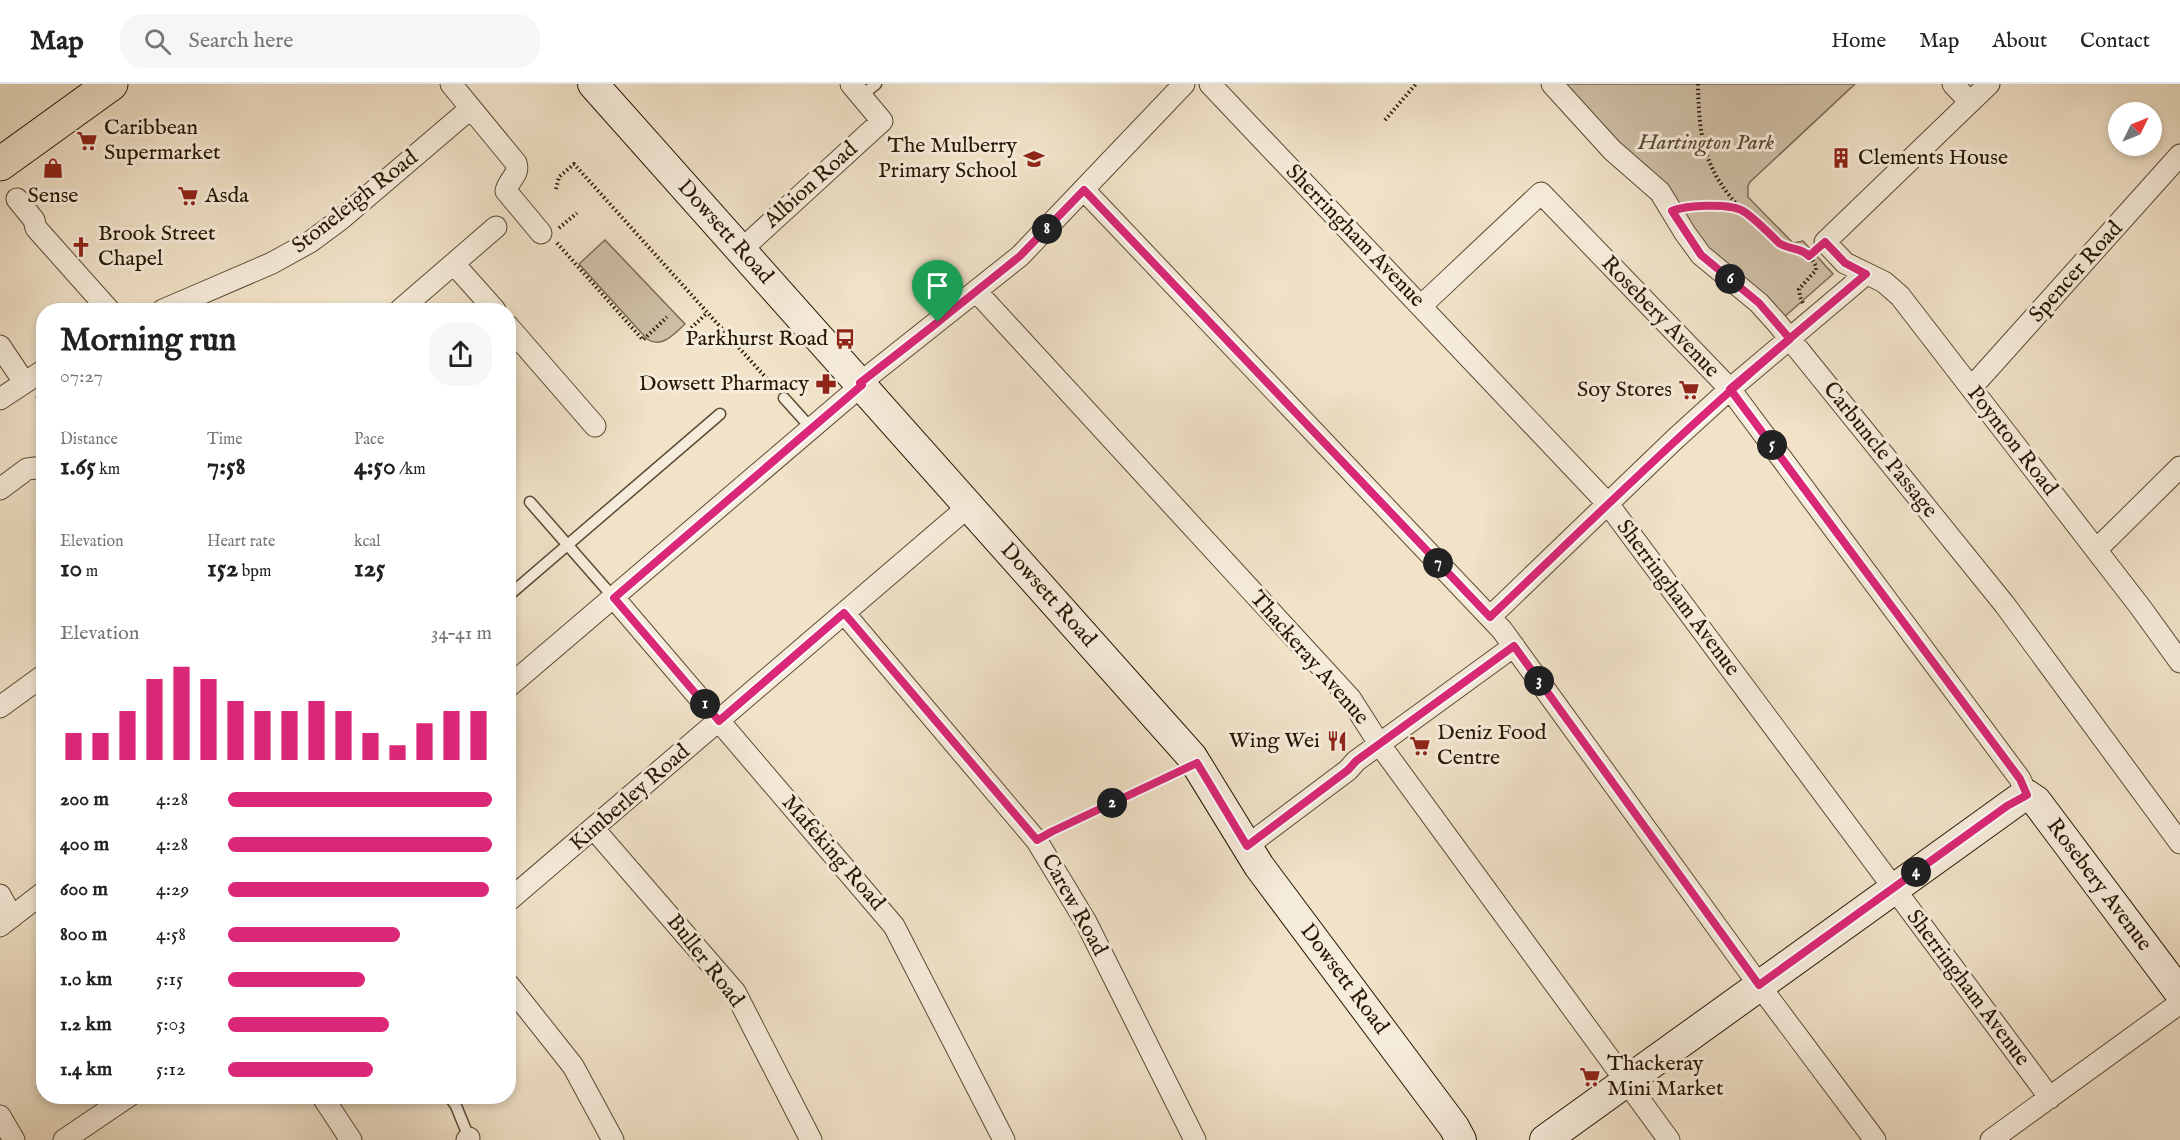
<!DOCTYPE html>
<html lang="en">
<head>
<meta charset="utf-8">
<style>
	:root { --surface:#fff; --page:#f6f6f6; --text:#222; --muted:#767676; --line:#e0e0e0; --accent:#db2777 }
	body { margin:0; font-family:"IM FELL English",serif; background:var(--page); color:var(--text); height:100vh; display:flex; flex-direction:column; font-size:22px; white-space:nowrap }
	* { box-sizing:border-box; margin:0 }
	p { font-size:20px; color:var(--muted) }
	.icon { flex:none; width:33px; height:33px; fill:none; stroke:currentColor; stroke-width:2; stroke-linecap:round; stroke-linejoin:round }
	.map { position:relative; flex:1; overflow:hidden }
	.details { position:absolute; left:36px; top:219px; width:480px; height:801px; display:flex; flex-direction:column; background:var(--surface); border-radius:24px; box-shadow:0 3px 9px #0003 }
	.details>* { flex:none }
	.needle { width:39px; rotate:47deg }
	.tools { position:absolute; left:2108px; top:18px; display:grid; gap:12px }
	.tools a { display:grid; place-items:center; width:54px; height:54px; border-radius:50%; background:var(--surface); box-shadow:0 3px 9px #0003; font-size:30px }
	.pin { position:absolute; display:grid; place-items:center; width:51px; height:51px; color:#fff; margin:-62px -26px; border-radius:50% 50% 50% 0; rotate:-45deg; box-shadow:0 0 6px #0007 }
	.pin .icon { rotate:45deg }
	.km { position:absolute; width:30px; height:30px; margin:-15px; border-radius:50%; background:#222; color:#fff; font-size:16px; line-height:30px; text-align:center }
	.round { display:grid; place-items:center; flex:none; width:63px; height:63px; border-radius:24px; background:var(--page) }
	.summary { display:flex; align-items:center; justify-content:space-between; height:102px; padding:0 24px }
	h1 { font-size:33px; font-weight:700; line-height:45px }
	.figures { display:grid; grid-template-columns:repeat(3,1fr); gap:9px; height:102px; padding:6px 24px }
	.figures div { display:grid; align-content:center }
	.figures b { font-size:26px; font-weight:700 }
	.figures small { font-size:16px; font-weight:400 }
	.figures p { font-size:16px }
	.chart { height:168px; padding:12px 24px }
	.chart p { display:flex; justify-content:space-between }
	.chart svg { width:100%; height:108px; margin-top:6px; stroke:var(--accent); stroke-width:6 }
	ul { padding:0 24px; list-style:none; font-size:20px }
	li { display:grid; grid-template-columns:96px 72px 1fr; align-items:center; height:45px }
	li i { height:15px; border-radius:8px; background:var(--accent) }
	header { display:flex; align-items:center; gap:36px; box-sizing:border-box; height:84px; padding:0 30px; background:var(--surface); border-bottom:2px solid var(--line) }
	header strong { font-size:28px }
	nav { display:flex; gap:33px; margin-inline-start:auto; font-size:21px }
	.search { width:420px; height:54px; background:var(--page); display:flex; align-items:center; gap:15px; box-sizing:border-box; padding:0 21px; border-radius:24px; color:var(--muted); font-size:22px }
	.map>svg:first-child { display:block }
</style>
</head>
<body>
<header>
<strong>Map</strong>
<div class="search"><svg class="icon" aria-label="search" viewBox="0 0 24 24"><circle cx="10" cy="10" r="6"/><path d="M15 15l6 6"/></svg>Search here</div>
<nav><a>Home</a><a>Map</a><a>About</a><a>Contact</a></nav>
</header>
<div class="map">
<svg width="2180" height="1056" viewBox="0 0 2180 1056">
	<rect width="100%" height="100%" fill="#f1e2c8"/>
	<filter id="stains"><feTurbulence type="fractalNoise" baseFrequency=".00333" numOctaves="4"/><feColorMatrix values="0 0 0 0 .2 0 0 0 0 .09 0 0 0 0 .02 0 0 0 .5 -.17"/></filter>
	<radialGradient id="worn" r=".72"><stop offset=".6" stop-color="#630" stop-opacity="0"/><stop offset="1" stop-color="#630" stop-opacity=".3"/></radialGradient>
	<!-- green -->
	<path fill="#cfbfa6" stroke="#7b6b54" stroke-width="1.5" d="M1562,0H1855L1750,98L1748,102V113L1793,159L1803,157L1833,190L1784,233L1707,164L1640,80Z
		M605,156L685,240C674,250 662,265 647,255L579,180Z"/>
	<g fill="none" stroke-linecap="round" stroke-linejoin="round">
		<!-- lane casing -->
		<g stroke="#5a4a34" stroke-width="13">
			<path id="lane" d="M861,12L876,0
				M784,314L811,344
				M530,418L614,514
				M508,512L720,330
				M449,1012L456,1022L470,1056"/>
		</g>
		<!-- street casing -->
		<g stroke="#5a4a34" stroke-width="23">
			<path id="street" d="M451,0L516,79C520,91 508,96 506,107L541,149
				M1210,0L1608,420L2050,1014
				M1552,0L1612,66L1660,108L1685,149L1701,171L1759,219L1777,239L2005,521L2180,759
				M1953,0L1970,18
				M1989,0L1825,158L1845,179L1884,198L1900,212L2141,524L2180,578
				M1084,106L1502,546L1759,901L1875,1056
				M17,115L34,136L36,144L109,226
				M741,166L882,37L851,0
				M454,180L495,226
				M976,207L1350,614L1380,661L1669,1056
				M1421,222L1541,109L1730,305L2020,695L2027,711
				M163,226L272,179L310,158L341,135L471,24
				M400,226L496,143
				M508,242L595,342
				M0,262L24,298
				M860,299L1020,172L1184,0
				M1971,304L2180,71
				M0,315L44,286
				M0,405L27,385L44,383
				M2096,466L2180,383
				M614,514L894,842L1004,1056
				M844,529L1037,757L1086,838L1195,1056
				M1490,533L1675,355L1730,305L1866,190
				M508,603L862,301
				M0,623L44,591
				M594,745L735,908L811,1056
				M1247,762L1348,686L1356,677L1514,562
				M0,811L12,833
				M508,817L969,422
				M0,842L44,808
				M508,900L573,982L613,1056
				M322,1012L351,1056
				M0,1032L14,1056
				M64,1056L129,1012
				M467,1056L469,1054
				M1991,1056L2180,919"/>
		</g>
		<!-- secondary casing -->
		<g stroke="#271702" stroke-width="32">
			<path id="secondary" d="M593,0L1192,673L1259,782L1454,1043L1461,1056
				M1545,1056L2019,715L2027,711L2036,717L2180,909"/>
		</g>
		<!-- highway casing -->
		<g stroke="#271702" stroke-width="35">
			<path id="highway" d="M0,80L111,0"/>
		</g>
		<!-- path -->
		<path stroke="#271702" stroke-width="4" stroke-dasharray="1.5 3" stroke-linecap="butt" d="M1698,0C1699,55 1704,87 1744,128C1755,139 1768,148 1779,159C1789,166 1801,163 1809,171
			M1385,36L1416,0
			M556,105L559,93L574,80L776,305
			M1690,122H1721L1742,126
			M559,144L577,129
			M557,159L643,256L667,233
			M1803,219L1800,213L1799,205L1816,186V182L1812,175
			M688,247L707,229
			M37,312L42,321L44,328
			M1053,747L1174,690"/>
		<!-- lane -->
		<use href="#lane" stroke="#f6ecdb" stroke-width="10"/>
		<!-- street -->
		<use href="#street" stroke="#f6ecdb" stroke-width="21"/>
		<!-- secondary -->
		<use href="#secondary" stroke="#f6ecdb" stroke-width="30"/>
		<!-- highway -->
		<use href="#highway" stroke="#f1e2c8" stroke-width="33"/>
	</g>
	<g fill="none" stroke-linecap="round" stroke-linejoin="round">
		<!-- route casing -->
		<g stroke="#fff" stroke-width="12">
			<path id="route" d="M938,238L860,299L862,301L614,514L719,637L844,529L1037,756L1051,748L1197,679L1247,762L1348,686L1356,677L1514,562L1759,901L2007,722L2027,711L2020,695L1730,305L1866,190L1845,179L1825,158L1809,172C1801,163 1789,166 1779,159C1771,151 1752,132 1743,127C1730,119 1686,121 1672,127L1701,171L1759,219L1790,255C1686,343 1589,439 1490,533L1084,106L1020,172L938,238"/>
		</g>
		<!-- route -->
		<use href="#route" stroke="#db2777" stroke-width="8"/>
	</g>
	<!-- icons -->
	<defs>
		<g id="supermarket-bare" transform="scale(1.62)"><path d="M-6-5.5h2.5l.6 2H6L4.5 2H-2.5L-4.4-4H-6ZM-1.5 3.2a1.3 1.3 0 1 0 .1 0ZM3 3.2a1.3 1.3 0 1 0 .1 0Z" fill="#8f2418" stroke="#f6ecdb" stroke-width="2.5" paint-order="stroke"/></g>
		<g id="building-bare" transform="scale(1.62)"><path d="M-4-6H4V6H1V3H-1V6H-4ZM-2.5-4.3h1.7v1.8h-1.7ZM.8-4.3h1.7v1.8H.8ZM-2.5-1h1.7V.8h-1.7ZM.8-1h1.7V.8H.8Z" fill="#8f2418" stroke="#f6ecdb" stroke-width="2.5" paint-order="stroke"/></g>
		<g id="school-bare" transform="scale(1.62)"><path d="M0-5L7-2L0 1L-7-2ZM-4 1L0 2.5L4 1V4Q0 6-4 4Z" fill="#8f2418" stroke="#f6ecdb" stroke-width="2.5" paint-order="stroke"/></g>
		<g id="shop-bare" transform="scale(1.62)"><path d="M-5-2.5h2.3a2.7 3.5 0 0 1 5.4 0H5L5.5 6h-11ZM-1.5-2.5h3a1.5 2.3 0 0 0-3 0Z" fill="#8f2418" stroke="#f6ecdb" stroke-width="2.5" paint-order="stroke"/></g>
		<g id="church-bare" transform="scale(1.62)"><path d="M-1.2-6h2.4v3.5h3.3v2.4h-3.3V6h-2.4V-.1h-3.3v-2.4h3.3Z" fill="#8f2418" stroke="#f6ecdb" stroke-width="2.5" paint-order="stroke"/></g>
		<g id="bus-bare" transform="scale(1.62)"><path d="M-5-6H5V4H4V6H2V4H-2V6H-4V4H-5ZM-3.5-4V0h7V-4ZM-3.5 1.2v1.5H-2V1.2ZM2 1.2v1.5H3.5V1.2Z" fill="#8f2418" stroke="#f6ecdb" stroke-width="2.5" paint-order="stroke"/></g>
		<g id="pharmacy-bare" transform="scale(1.62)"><path d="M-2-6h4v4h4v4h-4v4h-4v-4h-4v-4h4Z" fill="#8f2418" stroke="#f6ecdb" stroke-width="2.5" paint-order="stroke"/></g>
		<g id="restaurant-bare" transform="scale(1.62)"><path d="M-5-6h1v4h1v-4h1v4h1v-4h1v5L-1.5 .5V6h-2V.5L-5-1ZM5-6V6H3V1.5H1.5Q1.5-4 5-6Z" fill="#8f2418" stroke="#f6ecdb" stroke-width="2.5" paint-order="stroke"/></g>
	</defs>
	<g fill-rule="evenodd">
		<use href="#supermarket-bare" x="87" y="57"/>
		<use href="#building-bare" x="1841" y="74"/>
		<use href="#school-bare" x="1034" y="75"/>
		<use href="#shop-bare" x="53" y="84"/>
		<use href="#supermarket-bare" x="188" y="112"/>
		<use href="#church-bare" x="81" y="163"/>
		<use href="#bus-bare" x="845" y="255"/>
		<use href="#pharmacy-bare" x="826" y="300"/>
		<use href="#supermarket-bare" x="1689" y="306"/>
		<use href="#restaurant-bare" x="1337" y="657"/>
		<use href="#supermarket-bare" x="1420" y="662"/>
		<use href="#supermarket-bare" x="1590" y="993"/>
	</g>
	<g text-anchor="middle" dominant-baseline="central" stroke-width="6" stroke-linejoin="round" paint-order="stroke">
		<!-- poi labels -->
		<g font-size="22" fill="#271702" stroke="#f6ecdb" text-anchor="start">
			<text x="104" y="44">Caribbean<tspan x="104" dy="25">Supermarket</tspan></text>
			<text x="1017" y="62" text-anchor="end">The Mulberry<tspan x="1017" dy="25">Primary School</tspan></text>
			<text x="1858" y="74">Clements House</text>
			<text x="53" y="112" text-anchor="middle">Sense</text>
			<text x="205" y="112">Asda</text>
			<text x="98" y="150">Brook Street<tspan x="98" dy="25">Chapel</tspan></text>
			<text x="828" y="255" text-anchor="end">Parkhurst Road</text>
			<text x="809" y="300" text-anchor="end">Dowsett Pharmacy</text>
			<text x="1672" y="306" text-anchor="end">Soy Stores</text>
			<text x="1437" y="649">Deniz Food<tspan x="1437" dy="25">Centre</tspan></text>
			<text x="1320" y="657" text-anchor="end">Wing Wei</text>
			<text x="1607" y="980">Thackeray<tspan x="1607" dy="25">Mini Market</tspan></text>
		</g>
		<!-- park labels -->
		<g font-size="22" font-style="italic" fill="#594933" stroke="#f6ecdb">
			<text x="1706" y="59">Hartington Park</text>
		</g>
		<!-- street labels -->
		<g font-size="22" fill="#271702" stroke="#f6ecdb">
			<text transform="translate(811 101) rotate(-42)">Albion Road</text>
			<text transform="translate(355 118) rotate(-38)">Stoneleigh Road</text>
			<text transform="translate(725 148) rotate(48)">Dowsett Road</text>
			<text transform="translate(1355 152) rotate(46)">Sherringham Avenue</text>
			<text transform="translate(2076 188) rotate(-48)">Spencer Road</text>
			<text transform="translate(1660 233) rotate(46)">Rosebery Avenue</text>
			<text transform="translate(2012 357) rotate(52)">Poynton Road</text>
			<text transform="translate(1880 366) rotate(51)">Carbuncle Passage</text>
			<text transform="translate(1048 511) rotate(48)">Dowsett Road</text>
			<text transform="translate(1678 514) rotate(53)">Sherringham Avenue</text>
			<text transform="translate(1309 574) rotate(49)">Thackeray Avenue</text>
			<text transform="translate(630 714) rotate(-41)">Kimberley Road</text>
			<text transform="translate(833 769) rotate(49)">Mafeking Road</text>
			<text transform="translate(2099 801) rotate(53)">Rosebery Avenue</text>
			<text transform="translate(1074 821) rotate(61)">Carew Road</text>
			<text transform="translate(705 877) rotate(52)">Buller Road</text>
			<text transform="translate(1344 895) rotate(53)">Dowsett Road</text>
			<text transform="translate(1968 904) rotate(53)">Sherringham Avenue</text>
		</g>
	</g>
	<rect width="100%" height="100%" filter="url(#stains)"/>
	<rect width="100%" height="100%" fill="url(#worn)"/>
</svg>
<div class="tools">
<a><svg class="needle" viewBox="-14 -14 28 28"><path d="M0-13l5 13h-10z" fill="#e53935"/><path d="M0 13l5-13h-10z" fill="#767676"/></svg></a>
</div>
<div class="pin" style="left:938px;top:238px;background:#1e9e55"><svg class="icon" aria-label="arrive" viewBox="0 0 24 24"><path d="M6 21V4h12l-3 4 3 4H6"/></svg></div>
<b class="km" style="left:705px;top:620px">1</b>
<b class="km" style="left:1112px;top:719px">2</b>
<b class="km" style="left:1539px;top:597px">3</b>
<b class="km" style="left:1916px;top:788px">4</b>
<b class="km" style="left:1772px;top:361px">5</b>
<b class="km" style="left:1730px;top:195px">6</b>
<b class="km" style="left:1438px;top:479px">7</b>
<b class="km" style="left:1047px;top:145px">8</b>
<section class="details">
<div class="summary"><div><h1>Morning run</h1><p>07:27</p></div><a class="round"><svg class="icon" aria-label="share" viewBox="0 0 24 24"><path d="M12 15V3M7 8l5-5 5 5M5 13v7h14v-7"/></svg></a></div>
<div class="figures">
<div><p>Distance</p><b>1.65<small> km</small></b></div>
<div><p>Time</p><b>7:58</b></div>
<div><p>Pace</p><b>4:50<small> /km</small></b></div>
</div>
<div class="figures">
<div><p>Elevation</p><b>10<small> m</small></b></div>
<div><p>Heart rate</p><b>152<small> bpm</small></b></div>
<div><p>kcal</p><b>125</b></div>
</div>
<div class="chart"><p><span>Elevation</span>34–41 m</p>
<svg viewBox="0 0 160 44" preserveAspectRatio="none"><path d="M5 44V33M15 44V33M25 44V24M35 44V11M45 44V6M55 44V11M65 44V20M75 44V24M85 44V24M95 44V20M105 44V24M115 44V33M125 44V38M135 44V29M145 44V24M155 44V24"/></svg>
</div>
<ul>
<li><b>200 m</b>4:28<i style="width:100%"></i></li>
<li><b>400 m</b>4:28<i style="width:100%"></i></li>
<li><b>600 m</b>4:29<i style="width:99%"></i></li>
<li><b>800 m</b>4:58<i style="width:65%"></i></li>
<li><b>1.0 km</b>5:15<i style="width:52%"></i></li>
<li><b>1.2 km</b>5:03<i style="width:61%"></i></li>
<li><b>1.4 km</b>5:12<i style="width:55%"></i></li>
</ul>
</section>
</div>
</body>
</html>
